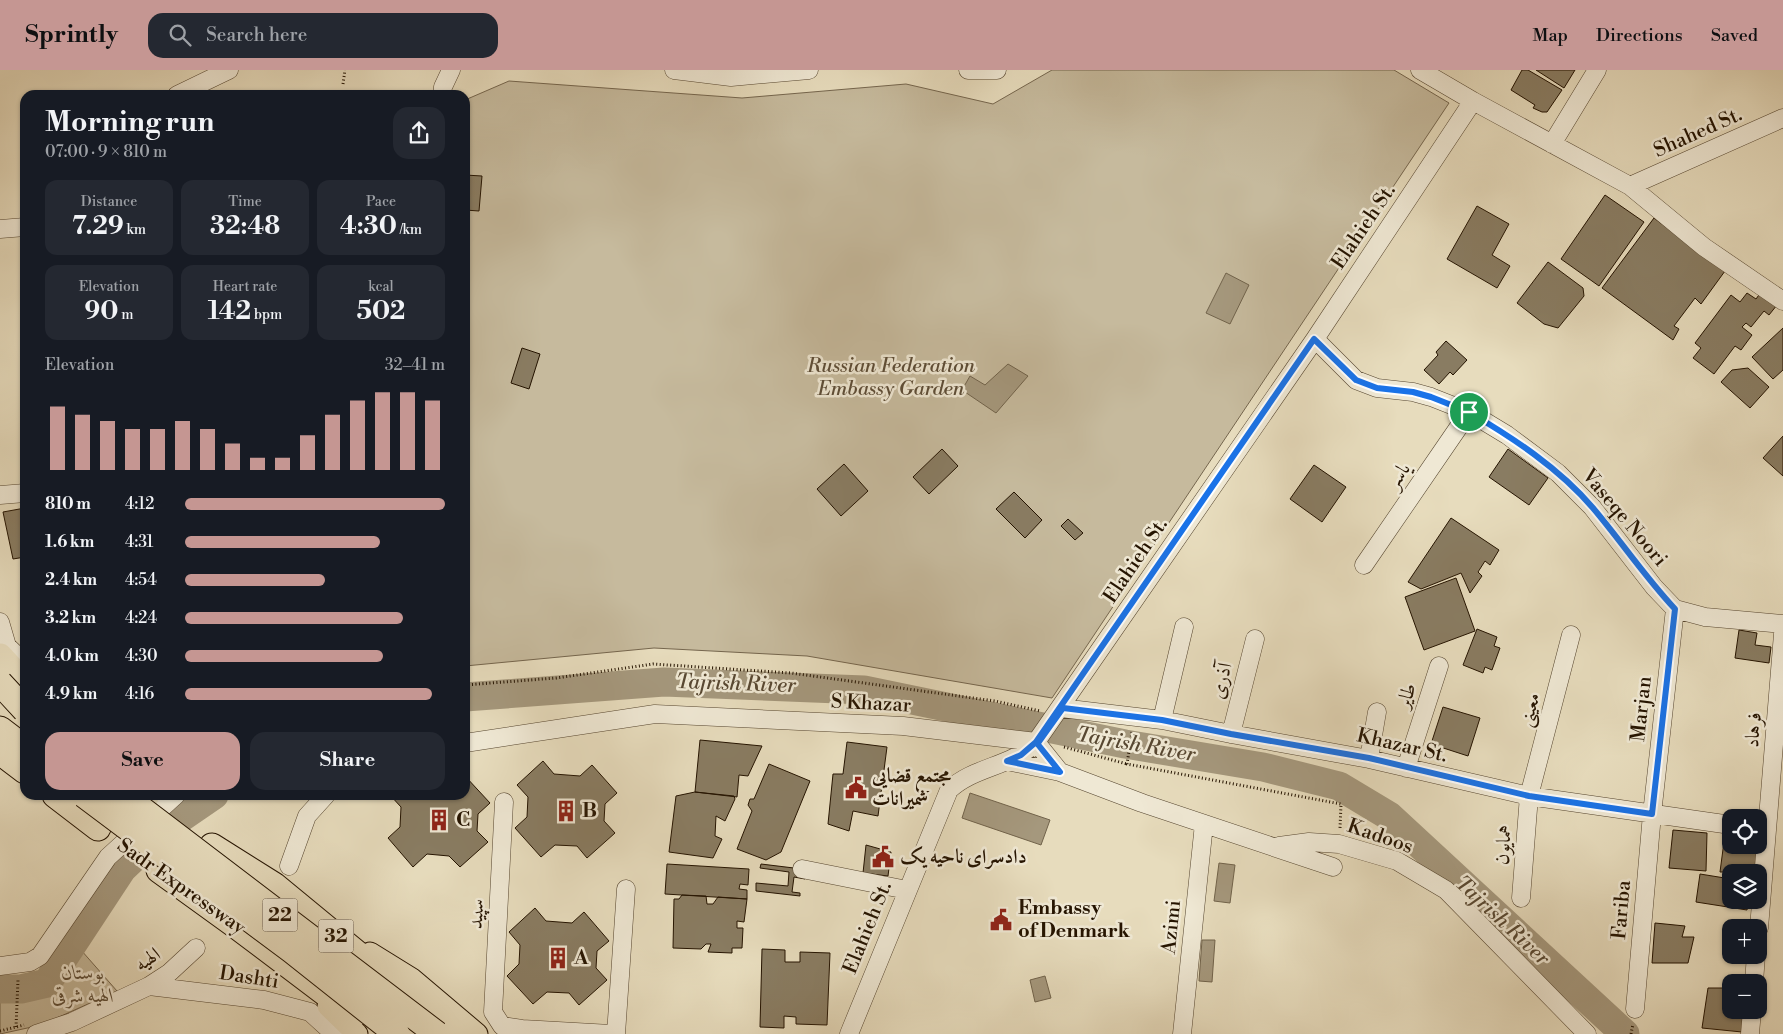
<!DOCTYPE html>
<html lang="en">
<head>
<meta charset="utf-8">
<style>
	:root { --surface:#171b24; --page:#242831; --text:#f1f3f6; --muted:#9ea1a6; --accent:#c59692 }
	body { margin:0; font-family:"Libre Bodoni",Amiri,serif; background:var(--page); color:var(--text); height:100vh; display:flex; flex-direction:column; font-size:19px; white-space:nowrap }
	* { box-sizing:border-box; margin:0 }
	p { font-size:16px; color:var(--muted) }
	.icon { flex:none; width:28px; height:28px; fill:none; stroke:currentColor; stroke-width:2; stroke-linecap:round; stroke-linejoin:round }
	.map { position:relative; flex:1; overflow:hidden }
	.panel { position:absolute; left:20px; top:20px; width:450px; height:710px; display:flex; flex-direction:column; background:var(--surface); border-radius:15px; box-shadow:0 1px 4px #0004 }
	.panel>* { flex:none }
	.tools { position:absolute; left:1722px; top:739px; display:grid; gap:10px }
	.tools a { display:grid; place-items:center; width:45px; height:45px; border-radius:10px; background:var(--surface); box-shadow:0 1px 4px #0004; font-size:25px }
	.pin { position:absolute; display:grid; place-items:center; width:42px; height:42px; color:#fff; margin:-21px; border:2px solid #fff; border-radius:50%; box-shadow:0 1px 5px #0007 }
	.round { display:grid; place-items:center; flex:none; width:52px; height:52px; border-radius:15px; background:var(--page) }
	.summary { display:flex; align-items:center; justify-content:space-between; height:85px; padding:0 25px }
	h1 { font-size:28px; font-weight:700; line-height:38px }
	.figures { display:grid; grid-template-columns:repeat(3,1fr); gap:8px; height:85px; padding:5px 25px }
	.figures div { display:grid; align-content:center; border-radius:12px; background:var(--page); text-align:center }
	.figures b { font-size:25px; font-weight:700 }
	.figures small { font-size:14px; font-weight:400 }
	.figures p { font-size:14px }
	.chart { height:140px; padding:10px 25px }
	.chart p { display:flex; justify-content:space-between }
	.chart svg { width:100%; height:90px; margin-top:5px; stroke:var(--accent); stroke-width:6 }
	.button { display:flex; gap:10px; margin-top:auto; padding:10px 25px }
	.button a { flex:1; height:58px; border-radius:15px; background:var(--accent); color:#111; font-size:20px; font-weight:700; line-height:58px; text-align:center }
	.button a+a { background:var(--page); color:var(--text) }
	ul { padding:0 25px; list-style:none; font-size:16px }
	li { display:grid; grid-template-columns:80px 60px 1fr; align-items:center; height:38px }
	li i { height:12px; border-radius:6px; background:var(--accent) }
	header { display:flex; align-items:center; gap:30px; box-sizing:border-box; height:70px; padding:0 25px; background:var(--accent); color:#111 }
	header strong { font-size:24px }
	nav { display:flex; gap:28px; margin-inline-start:auto; font-size:18px }
	.search { width:350px; height:45px; background:var(--page); display:flex; align-items:center; gap:12px; box-sizing:border-box; padding:0 18px; border-radius:15px; color:var(--muted); font-size:19px }
	.map>svg:first-child { display:block }
</style>
</head>
<body>
<header>
<strong>Sprintly</strong>
<div class="search"><svg class="icon" aria-label="search" viewBox="0 0 24 24"><circle cx="10" cy="10" r="6"/><path d="M15 15l6 6"/></svg>Search here</div>
<nav><a>Map</a><a>Directions</a><a>Saved</a></nav>
</header>
<div class="map">
<svg width="1783" height="964" viewBox="0 0 1783 964">
	<rect width="100%" height="100%" fill="#e7dcbd"/>
	<filter id="stains"><feTurbulence type="fractalNoise" baseFrequency=".004" numOctaves="4"/><feColorMatrix values="0 0 0 0 .2 0 0 0 0 .09 0 0 0 0 .02 0 0 0 .5 -.17"/></filter>
	<radialGradient id="worn" r=".72"><stop offset=".6" stop-color="#630" stop-opacity="0"/><stop offset="1" stop-color="#630" stop-opacity=".3"/></radialGradient>
	<!-- green -->
	<path fill="#c6ba9d" stroke="#75664e" d="M1052,0H1394L1449,33L1052,628L807,586L654,578L465,596V30L509,11L742,28L906,14L993,34Z
		M81,880L117,921L41,955L0,964V930L41,926L53,921Z"/>
	<!-- water -->
	<path fill="#a5987d" stroke="#71634b" d="M1226,203L1249,215L1230,254L1206,243Z
		M1008,294L1028,306L996,343L962,320L970,306L985,315Z
		M970,723L1050,750L1041,775L962,748Z
		M1219,793L1235,795L1230,833L1214,831Z
		M1202,870H1215L1212,912L1199,911Z
		M1045,906L1051,928L1035,932L1030,910Z"/>
	<g fill="none" stroke-linecap="round" stroke-linejoin="round">
		<!-- river -->
		<path stroke="#a5987d" stroke-width="29" d="M465,627L664,612L864,620L1125,674L1263,697L1339,716L1389,746L1625,964
			M0,919H21L47,913L122,799L163,760L214,725"/>
	</g>
	<!-- building -->
	<path fill="#897c62" stroke="#241300" d="M1522,0H1528L1562,20L1547,42H1542L1533,38L1535,35L1511,20Z
		M1536,0H1575L1564,18Z
		M465,105L482,106L479,141L465,140Z
		M1605,125L1644,152L1599,216L1561,189Z
		M1477,136L1509,154L1492,185L1510,196L1497,218L1447,189Z
		M1654,148L1725,201L1701,234L1695,228L1674,256L1679,259L1673,270L1602,218Z
		M1548,192L1583,218L1584,226L1558,258L1544,254L1517,233Z
		M1761,222L1777,235L1769,245L1764,241L1751,257L1746,253L1742,257L1752,265L1741,280L1735,276L1714,304L1693,288L1701,278L1695,273L1731,225L1740,232L1747,223L1756,229Z
		M1783,258V300L1773,309L1752,287Z
		M1446,271L1467,290L1453,305L1450,302L1439,314L1424,300L1438,285L1436,282Z
		M522,278L540,284L529,319L511,313Z
		M1748,298L1769,317L1750,338L1721,312L1732,300Z
		M1783,366V406L1763,388Z
		M942,379L958,396L929,424L913,407Z
		M1508,379L1548,408L1529,435L1489,407Z
		M844,394L868,421L841,446L817,419Z
		M1314,395L1346,417L1322,452L1290,429Z
		M1014,422L1042,450L1025,468L996,439Z
		M25,438V487L13,489L3,442Z
		M1451,448L1499,480L1490,495L1485,491L1478,502L1482,506L1470,523L1461,503L1421,519L1408,512Z
		M1068,449L1083,463L1075,470L1061,456Z
		M1456,508L1475,561L1424,580L1405,527Z
		M1477,559L1497,567L1494,576L1500,578L1492,600L1485,597L1483,603L1463,595Z
		M1739,560L1757,563L1755,575L1771,577L1769,593L1735,588Z
		M1443,637L1480,648L1468,686L1431,674Z
		M700,670L762,676L748,706L739,705L737,727L695,722Z
		M847,672L887,677L878,746L853,741L849,761L828,754L833,704H843Z
		M543,691L554,704L580,706L592,695L617,723L605,734L604,751L615,763L587,788L577,776L555,775L541,787L515,758L527,747L528,727L517,715Z
		M769,694L810,711L781,782L766,790L737,779L752,741L748,735L750,729H754Z
		M465,706L490,733L478,744L477,761L488,772L460,797L449,786L427,784L413,797L388,768L400,757L401,737L390,725H465Z
		M695,722L734,726L735,729L725,751L716,746L715,766L722,769L713,788L669,782L676,726Z
		M1673,760L1707,763L1706,801L1669,798Z
		M1725,764L1731,765V775H1758L1756,802H1720Z
		M866,775L891,782L888,806L863,803Z
		M667,794L749,799L748,815L740,814L739,819L747,820V829L665,824Z
		M761,794L802,799L806,803L805,809L794,807L792,822L800,823V826L756,821V813L788,816L789,802L760,798Z
		M1700,804L1731,809V830H1749L1747,840L1696,832Z
		M682,825L706,826L707,834H713L718,827L747,829L744,852L737,851V858H743L742,878H732V883L708,882L711,874H706L701,879L673,878L674,829H679Z
		M535,838L546,851L572,853L584,842L609,871L597,881L596,898L607,910L579,935L569,923L547,922L533,934L507,906L519,894L520,875L509,862Z
		M1655,853L1685,856L1682,867H1694L1688,893H1652Z
		M762,879L785,880V892H800V882L830,883L827,955L796,954V947L784,946V958L760,957Z
		M1708,918H1731V940H1744L1742,962L1702,958Z"/>
	<g fill="none" stroke-linecap="round" stroke-linejoin="round">
		<!-- minor casing -->
		<g stroke="#55452f" stroke-width="19">
			<path id="minor" d="M674,0L731,7L809,0
				M968,0H997
				M1420,0L1473,31L1630,116L1704,177L1783,231
				M177,25L229,0
				M442,25L443,17L451,0
				M1552,74L1597,0
				M1630,116L1783,48
				M0,159L25,157
				M1315,269L1356,310L1377,318L1413,322L1431,327L1469,342L1507,365L1558,403L1592,437L1654,517L1675,539L1705,547L1783,554
				M0,425L25,423
				M1364,495L1469,342
				M0,552L7,576L25,593
				M1061,638L1162,650L1231,664L1369,689L1529,726L1731,755
				M1162,650L1184,557
				M1231,664L1255,569
				M465,673L655,644L903,656L1036,672L1060,702L1142,733L1333,797
				M1369,689L1377,642
				M1007,691L1060,702
				M1406,698L1439,596
				M504,732L493,942L502,956L522,959L611,964
				M1279,776L1309,772L1339,774L1397,791L1446,820L1587,964
				M289,796L307,746L326,725
				M802,799L907,820
				M1521,828L1529,726L1571,565
				M1759,858L1783,564
				M0,896L30,892L40,886L108,787L176,725
				M1754,912L1756,885
				M149,916L264,930L310,942L334,964
				M1635,939L1652,744L1675,539
				M36,964L72,952L149,916L169,903L196,878
				M616,964L626,819
				M849,964L949,720C974,696 1012,697 1036,672L1315,269L1473,31
				M1182,964L1204,754
				M1750,964L1752,940"/>
		</g>
		<!-- major casing -->
		<g stroke="#241300" stroke-width="23">
			<path id="major" d="M370,883L412,909L477,964
				M328,936L357,964"/>
		</g>
		<!-- highway casing -->
		<g stroke="#241300" stroke-width="27">
			<path id="highway" d="M0,586L25,613
				M0,659L25,678
				M0,682L25,701
				M55,725L98,758
				M144,725L146,727
				M212,776L274,815L455,964
				M159,800L235,855L354,945"/>
		</g>
		<!-- path -->
		<path stroke="#241300" stroke-width="3" stroke-dasharray="1 2.5" stroke-linecap="butt" d="M343,14L345,0
			M465,615L556,608L653,594L791,603L995,631L1040,641
			M1132,662L1127,694L1341,734L1340,758
			M1064,677L1127,694
			M16,957L18,910
			M0,961L24,955
			M1631,964L1633,954"/>
		<!-- minor -->
		<use href="#minor" stroke="#efe8d4" stroke-width="18"/>
		<!-- major -->
		<use href="#major" stroke="#e7dcbd" stroke-width="21"/>
		<!-- highway -->
		<use href="#highway" stroke="#e7dcbd" stroke-width="25"/>
		<!-- highway-bridge casing -->
		<g stroke="#241300" stroke-width="27" stroke-linecap="butt">
			<path id="highway-bridge" d="M0,613L25,640
				M84,725L291,880L397,964
				M123,725L437,964"/>
		</g>
		<!-- highway-bridge -->
		<use href="#highway-bridge" stroke="#e7dcbd" stroke-width="25"/>
	</g>
	<g fill="none" stroke-linecap="round" stroke-linejoin="round">
		<!-- route casing -->
		<g stroke="#fff" stroke-width="10">
			<path id="route" d="M1469,342L1431,327L1413,322L1377,318L1356,310L1314,269L1036,672L1060,702L1007,691L1021,685L1036,672L1038,673L1063,638L1162,650L1231,664L1369,688L1529,726L1652,744L1675,539C1645,507 1621,471 1593,438C1559,398 1513,368 1469,342"/>
		</g>
		<!-- route -->
		<use href="#route" stroke="#1a73e8" stroke-width="6"/>
	</g>
	<!-- icons -->
	<defs>
		<g id="civic-bare" transform="scale(1.725)"><path d="M-.6-6.5H3V-4.5H.6V-3L4-1V1h2V6H-6V1h2V-1L-.6-3ZM-1.2 2.5V6h2.4V2.5Z" fill="#8f2418" stroke="#efe8d4" stroke-width="2.5" paint-order="stroke"/></g>
		<g id="building-bare" transform="scale(1.725)"><path d="M-4-6H4V6H1V3H-1V6H-4ZM-2.5-4.3h1.7v1.8h-1.7ZM.8-4.3h1.7v1.8H.8ZM-2.5-1h1.7V.8h-1.7ZM.8-1h1.7V.8H.8Z" fill="#8f2418" stroke="#efe8d4" stroke-width="2.5" paint-order="stroke"/></g>
	</defs>
	<g fill-rule="evenodd">
		<use href="#civic-bare" x="856" y="718"/>
		<use href="#building-bare" x="566" y="741"/>
		<use href="#building-bare" x="439" y="750"/>
		<use href="#civic-bare" x="883" y="787"/>
		<use href="#civic-bare" x="1001" y="850"/>
		<use href="#building-bare" x="558" y="888"/>
	</g>
	<g text-anchor="middle" dominant-baseline="central" stroke-width="5" stroke-linejoin="round" paint-order="stroke">
		<!-- shield labels -->
		<g fill="#efe8d4" stroke="#615340" stroke-width="1">
			<rect x="262.5" y="828.5" width="35" height="33" rx="4"/>
			<rect x="318.5" y="849.5" width="35" height="33" rx="4"/>
		</g>
		<g font-size="19" font-weight="bold" fill="#241300">
			<text x="280" y="845">22</text>
			<text x="336" y="866">32</text>
		</g>
		<!-- street labels -->
		<g font-size="20" fill="#241300" stroke="#efe8d4">
			<text transform="translate(1698 63) rotate(-24)">Shahed St.</text>
			<text transform="translate(1364 157) rotate(-56)">Elahieh St.</text>
			<text transform="translate(1399 406) rotate(-56)">یاسر</text>
			<text transform="translate(1624 448) rotate(50)">Vaseqe Noori</text>
			<text transform="translate(1136 491) rotate(-56)">Elahieh St.</text>
			<text transform="translate(1222 611) rotate(-76)">آذری</text>
			<text transform="translate(1407 626) rotate(-72)">طایر</text>
			<text transform="translate(871 634) rotate(3)">S Khazar</text>
			<text transform="translate(1642 639) rotate(-84)">Marjan</text>
			<text transform="translate(1530 640) rotate(-75)">معینی</text>
			<text transform="translate(1754 660) rotate(-85)">فرهاد</text>
			<text transform="translate(1402 676) rotate(13)">Khazar St.</text>
			<text transform="translate(1380 767) rotate(19)">Kadoos</text>
			<text transform="translate(1504 775) rotate(-85)">همایون</text>
			<text transform="translate(181 817) rotate(35)">Sadr Expressway</text>
			<text transform="translate(1622 840) rotate(-85)">Fariba</text>
			<text transform="translate(477 844) rotate(-87)">سپید</text>
			<text transform="translate(1172 857) rotate(-84)">Azimi</text>
			<text transform="translate(868 858) rotate(-68)">Elahieh St.</text>
			<text transform="translate(148 890) rotate(-34)">الهیه</text>
			<text transform="translate(249 908) rotate(9)">Dashti</text>
		</g>
		<!-- park labels -->
		<g font-size="20" font-style="italic" fill="#5d4d37" stroke="#efe8d4">
			<text x="891" y="296">Russian Federation<tspan x="891" dy="23">Embassy Garden</tspan></text>
			<text x="83" y="903">بوستان<tspan x="83" dy="23">الهیه شرقی</tspan></text>
		</g>
		<!-- poi labels -->
		<g font-size="20" font-weight="bold" fill="#241300" stroke="#efe8d4" text-anchor="start">
			<text x="872" y="706">مجتمع قضایی<tspan x="872" dy="23">شمیرانات</tspan></text>
			<text x="582" y="741">B</text>
			<text x="456" y="750">C</text>
			<text x="900" y="787">دادسرای ناحیه یک</text>
			<text x="1018" y="838">Embassy<tspan x="1018" dy="23">of Denmark</tspan></text>
			<text x="574" y="888">A</text>
		</g>
		<!-- water labels -->
		<g font-size="21" font-style="italic" fill="#584832" stroke="#efe8d4">
			<text transform="translate(736 614) rotate(2)">Tajrish River</text>
			<text transform="translate(1136 675) rotate(10)">Tajrish River</text>
			<text transform="translate(1502 851) rotate(43)">Tajrish River</text>
		</g>
	</g>
	<rect width="100%" height="100%" filter="url(#stains)"/>
	<rect width="100%" height="100%" fill="url(#worn)"/>
</svg>
<div class="tools">
<a><svg class="icon" aria-label="locate" viewBox="0 0 24 24"><circle cx="12" cy="12" r="6"/><path d="M12 2v4M12 18v4M2 12h4M18 12h4"/></svg></a>
<a><svg class="icon" aria-label="layers" viewBox="0 0 24 24"><path d="M12 4l9 5-9 5-9-5zM3 14l9 5 9-5"/></svg></a>
<a>+</a>
<a>−</a>
</div>
<div class="pin" style="left:1469px;top:342px;background:#1e9e55"><svg class="icon" aria-label="arrive" viewBox="0 0 24 24"><path d="M6 21V4h12l-3 4 3 4H6"/></svg></div>
<section class="panel">
<div class="summary"><div><h1>Morning run</h1><p>07:00 · 9 × 810 m</p></div><a class="round"><svg class="icon" aria-label="share" viewBox="0 0 24 24"><path d="M12 15V3M7 8l5-5 5 5M5 13v7h14v-7"/></svg></a></div>
<div class="figures">
<div><p>Distance</p><b>7.29<small> km</small></b></div>
<div><p>Time</p><b>32:48</b></div>
<div><p>Pace</p><b>4:30<small> /km</small></b></div>
</div>
<div class="figures">
<div><p>Elevation</p><b>90<small> m</small></b></div>
<div><p>Heart rate</p><b>142<small> bpm</small></b></div>
<div><p>kcal</p><b>502</b></div>
</div>
<div class="chart"><p><span>Elevation</span>32–41 m</p>
<svg viewBox="0 0 160 44" preserveAspectRatio="none"><path d="M5 44V13M15 44V17M25 44V20M35 44V24M45 44V24M55 44V20M65 44V24M75 44V31M85 44V38M95 44V38M105 44V27M115 44V17M125 44V10M135 44V6M145 44V6M155 44V10"/></svg>
</div>
<ul>
<li><b>810 m</b>4:12<i style="width:100%"></i></li>
<li><b>1.6 km</b>4:31<i style="width:75%"></i></li>
<li><b>2.4 km</b>4:54<i style="width:54%"></i></li>
<li><b>3.2 km</b>4:24<i style="width:84%"></i></li>
<li><b>4.0 km</b>4:30<i style="width:76%"></i></li>
<li><b>4.9 km</b>4:16<i style="width:95%"></i></li>
</ul>
<div class="button"><a>Save</a><a>Share</a></div>
</section>
</div>
</body>
</html>
